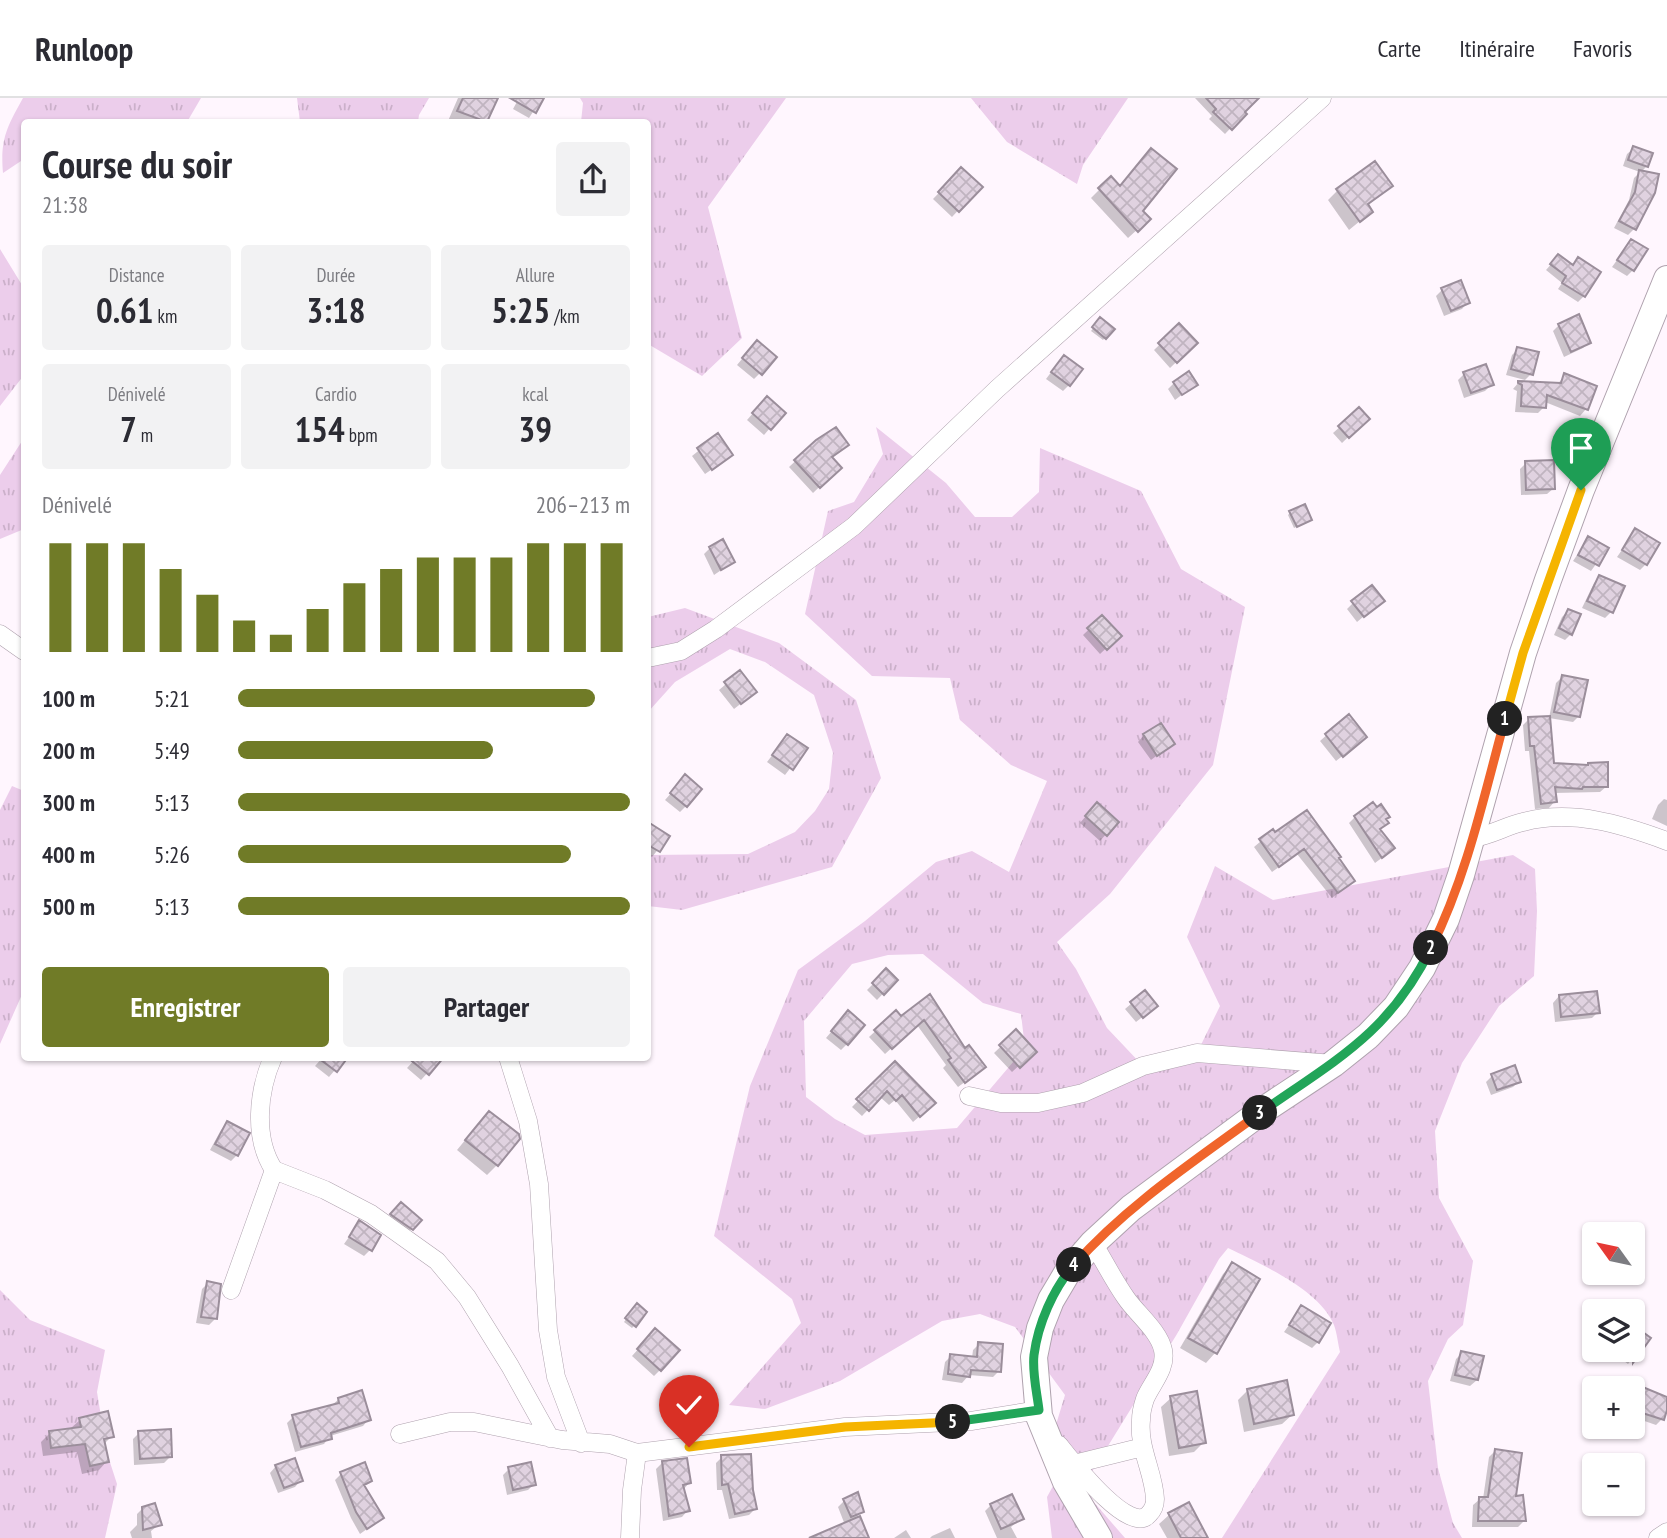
<!DOCTYPE html>
<html lang="fr">
<head>
<meta charset="utf-8">
<style>
	:root { --surface:#fff; --page:#f2f2f3; --text:#2b2b33; --muted:#7c7c81; --line:#e1e1e2; --accent:#707b27 }
	body { margin:0; font-family:"PT Sans Narrow",sans-serif; background:var(--page); color:var(--text); height:100vh; display:flex; flex-direction:column; font-size:26px; white-space:nowrap }
	* { box-sizing:border-box; margin:0 }
	p { font-size:23px; color:var(--muted) }
	.icon { flex:none; width:38px; height:38px; fill:none; stroke:currentColor; stroke-width:2; stroke-linecap:round; stroke-linejoin:round }
	.map { position:relative; flex:1; overflow:hidden }
	.panel { position:absolute; left:21px; top:21px; width:630px; height:942px; display:flex; flex-direction:column; background:var(--surface); border-radius:7px; box-shadow:0 2px 5px #0004 }
	.panel>* { flex:none }
	.needle { width:46px; rotate:303deg }
	.buttons { position:absolute; left:1582px; top:1124px; display:grid; gap:14px }
	.buttons a { display:grid; place-items:center; width:63px; height:63px; border-radius:7px; background:var(--surface); box-shadow:0 2px 5px #0004; font-size:35px }
	.pin { position:absolute; display:grid; place-items:center; width:60px; height:60px; color:#fff; margin:-72px -30px; border-radius:50% 50% 50% 0; rotate:-45deg; box-shadow:0 0 7px #0007 }
	.pin .icon { rotate:45deg }
	.km { position:absolute; width:35px; height:35px; margin:-18px; border-radius:50%; background:#222; color:#fff; font-size:19px; line-height:35px; text-align:center }
	.round { display:grid; place-items:center; flex:none; width:74px; height:74px; border-radius:7px; background:var(--page) }
	.overview { display:flex; align-items:center; justify-content:space-between; height:119px; padding:0 21px }
	h1 { font-size:38px; font-weight:700; line-height:52px }
	.figures { display:grid; grid-template-columns:repeat(3,1fr); gap:10px; height:119px; padding:7px 21px }
	.figures div { display:grid; align-content:center; border-radius:7px; background:var(--page); text-align:center }
	.figures b { font-size:35px; font-weight:700 }
	.figures small { font-size:19px; font-weight:400 }
	.figures p { font-size:19px }
	.chart { height:196px; padding:14px 21px }
	.chart p { display:flex; justify-content:space-between }
	.chart svg { width:100%; height:126px; margin-top:7px; stroke:var(--accent); stroke-width:6 }
	.action { display:flex; gap:14px; margin-top:auto; padding:14px 21px }
	.action a { flex:1; height:80px; border-radius:7px; background:var(--accent); color:#fff; font-size:28px; font-weight:700; line-height:80px; text-align:center }
	.action a+a { background:var(--page); color:var(--text) }
	ul { padding:0 21px; list-style:none; font-size:23px }
	li { display:grid; grid-template-columns:112px 84px 1fr; align-items:center; height:52px }
	li i { height:18px; border-radius:9px; background:var(--accent) }
	header { display:flex; align-items:center; gap:42px; box-sizing:border-box; height:98px; padding:0 35px; background:var(--surface); border-bottom:2px solid var(--line) }
	header strong { font-size:33px }
	nav { display:flex; gap:38px; margin-inline-start:auto; font-size:24px }
	.map>svg:first-child { display:block }
</style>
</head>
<body>
<header>
<strong>Runloop</strong>
<nav><a>Carte</a><a>Itinéraire</a><a>Favoris</a></nav>
</header>
<div class="map">
<svg width="1667" height="1440" viewBox="0 0 1667 1440">
	<defs>
		<pattern id="grass-tufts" width="24" height="20" patternUnits="userSpaceOnUse" patternTransform="scale(1.75)"><rect width="24" height="20" fill="#eccdeb"/><path d="M3 7l-1-3M5 7V3M7 7l1-3M15 17l-1-3M17 17v-4M19 17l1-3" fill="none" stroke="#cbb0ca"/></pattern>
		<pattern id="building-cross-hatch" width="8" height="8" patternUnits="userSpaceOnUse" patternTransform="scale(1.75)"><rect width="8" height="8" fill="#e0d2e0"/><path d="M0 0l8 8M0 8l8-8" fill="none" stroke="#c0b4c0"/></pattern>
	</defs>
	<rect width="100%" height="100%" fill="#fff6fe"/>
	<!-- grass -->
	<path fill="url(#grass-tufts)" fill-rule="evenodd" d="M23,0H201L187,24H24V61L3,75C0,41 7,29 23,0Z
		M297,0H429L419,17L418,24H300Z
		M580,0H786L708,109L742,240L702,278L648,246V24H581L583,5Z
		M971,0H1128L1083,67L1077,86L1007,44Z
		M0,151L22,187L24,186V277L0,308Z
		M876,329L946,385L975,419H1012L1039,394L1040,350L1141,393L1181,471L1245,509L1213,667L1110,796L1057,844L1076,871L1107,930L1143,968L1197,955L1220,908L1187,839L1215,768L1273,802L1513,757L1535,771L1537,813L1534,878L1499,908L1462,965L1435,1033L1439,1100L1473,1163L1463,1227L1448,1241L1428,1283L1438,1370L1453,1425L1462,1440H1222L1340,1254C1338,1246 1337,1235 1334,1227C1320,1192 1261,1166 1228,1150L1219,1161L1177,1236L1087,1382L1092,1402L1125,1440H1052L1047,1399L1064,1368L1055,1330L1065,1297L1015,1229L980,1216L942,1223L840,1283L765,1311L729,1307L801,1225L792,1201L714,1138L750,988L798,872L865,823L936,764L972,753L1009,774L1047,683L1011,667L960,622L950,580L872,578L805,516L828,413L854,404L883,356ZM923,856L983,905L1021,916L1025,950L957,1030L865,1037L835,1021L806,999L804,923L852,866L888,857Z
		M24,340V431L0,441V377Z
		M685,510L779,545L856,602L881,680L832,769L682,812L648,808V757L748,756L795,734L815,713L829,691L833,655L814,597L765,564L730,551L675,584L648,614V519Z
		M12,688L24,693V892L0,946V712Z
		M0,1192L30,1222L105,1252L97,1294L107,1355L117,1386L105,1440H0Z"/>
	<!-- shadow -->
	<path fill="#0003" d="M458,0H496L486,24H452L448,23Z
		M519,0H542L529,20L513,11Z
		M1195,0H1257L1242,14L1244,16L1225,36L1209,21L1212,18Z
		M1634,50L1647,68L1641,74L1654,95L1634,131L1628,137L1614,130L1629,102L1634,80L1640,74L1623,68L1627,56Z
		M961,72L980,89L952,119L933,101Z
		M1111,80L1149,121L1128,140L1091,100Z
		M1391,88L1367,108L1371,114L1349,132L1328,102L1338,92Z
		M1631,143L1633,172L1627,178L1612,169Z
		M1578,162L1584,198L1578,204L1558,191L1562,185L1546,172L1553,164L1571,168Z
		M1442,192L1468,204L1462,211L1444,218L1436,198Z
		M1100,221L1112,231L1103,242L1091,233Z
		M1559,227L1589,244L1583,250L1564,259L1553,233Z
		M1179,228L1196,245L1170,270L1154,252Z
		M751,250L760,275L754,281L737,267Z
		M1518,251L1531,276L1525,282L1506,277L1512,257Z
		M1058,265L1069,287L1063,293L1046,281Z
		M1464,276L1492,286L1485,293L1464,300L1458,282Z
		M1565,277L1595,289L1586,311L1580,318L1545,304L1544,309L1538,315L1515,314L1517,293L1513,291L1519,284L1557,287Z
		M1174,285L1196,286L1175,302L1168,291Z
		M761,306L783,315L764,337L747,322Z
		M1359,312L1367,321L1342,345L1333,335Z
		M717,338L724,363L705,376L692,358Z
		M817,343L847,347L831,360L839,370L813,395L789,369Z
		M1526,365L1554,390L1547,396L1521,397L1520,371Z
		M1290,415L1307,424L1294,430L1288,417Z
		M1636,432L1646,466L1640,472L1617,459Z
		M1588,441L1607,451L1591,473L1573,463Z
		M710,450L733,464L714,477L704,456Z
		M1600,479L1623,489L1611,514L1605,520L1582,510L1594,485Z
		M1353,505L1376,508L1357,524L1347,511Z
		M1568,513L1571,536L1565,542L1554,537L1562,519Z
		M1102,519L1119,538L1100,556L1083,537Z
		M1562,579L1579,618L1573,624L1549,620L1552,667L1607,688L1600,694L1554,695L1555,703L1549,710L1535,711L1529,653H1525L1523,627L1529,621L1549,620L1556,585Z
		M726,586L748,600L734,611L719,592Z
		M1348,618L1359,645L1336,663L1320,643Z
		M1144,637L1172,646L1151,662L1138,644Z
		M787,638L805,651L785,677L767,664Z
		M680,685L686,708L680,714L665,702Z
		M1664,701L1667,702V728L1652,721L1658,707Z
		M1091,712L1117,724L1100,743L1080,725Z
		M1355,719L1384,721L1379,731L1387,756L1375,765L1349,725Z
		M651,728L668,739L652,759L648,756V732Z
		M1273,733L1337,760L1353,783L1332,800L1297,756L1272,774L1254,749Z
		M886,873L896,882L877,902L867,892Z
		M929,898L977,975L958,989L943,970L946,967L917,927L885,956L869,939L896,914L901,920Z
		M1559,898L1598,914L1592,920L1555,924L1553,905Z
		M1132,905L1150,913L1136,924L1125,911Z
		M842,921L847,946L841,952L826,940Z
		M1016,934L1034,954L1012,974L994,955Z
		M323,959H346L329,979L315,968Z
		M417,959H442L421,982L407,970Z
		M895,965L928,1011L913,1024L895,1002L889,1007L880,999L862,1018L852,1009Z
		M1492,978L1519,983L1513,989L1491,997L1486,984Z
		M480,1024L497,1067L487,1077L457,1052Z
		M227,1025L237,1057L231,1063L210,1052L221,1032Z
		M395,1112L419,1122L406,1137L386,1123Z
		M359,1125L370,1152L364,1158L344,1146Z
		M1232,1167L1215,1255L1206,1265L1180,1250L1223,1176Z
		M208,1185L215,1221L209,1227L196,1225L202,1191Z
		M1302,1209L1318,1244L1312,1250L1284,1234Z
		M634,1210V1228L632,1230L624,1224Z
		M1633,1229L1649,1240L1628,1266L1608,1251H1633Z
		M649,1239L660,1272L654,1278L632,1258Z
		M979,1246L999,1273L993,1279L969,1277L962,1285L942,1282L945,1264L951,1258L972,1260L973,1252Z
		M1462,1255L1477,1282L1470,1288L1450,1283L1456,1261Z
		M1610,1278L1667,1301L1662,1321L1656,1327L1633,1319V1290H1602Z
		M1248,1292L1292,1317L1282,1326L1244,1334L1238,1302Z
		M1171,1300L1204,1344L1194,1354L1169,1358L1161,1309Z
		M339,1301L369,1321L363,1328L330,1338L324,1346L295,1354L287,1325L293,1319L332,1307Z
		M80,1322L112,1338L104,1346L107,1363L99,1372L82,1376L77,1354L43,1358L41,1344L50,1335L71,1330Z
		M139,1335L170,1359L164,1365L134,1367L133,1341Z
		M1495,1353L1524,1423L1518,1429H1472L1473,1407L1480,1401H1483L1489,1359Z
		M722,1359L751,1392L755,1411L749,1417L729,1421L722,1392H717L716,1365Z
		M662,1365L689,1385L683,1392L688,1412L682,1419L663,1423L656,1371Z
		M276,1368L301,1382L295,1389L278,1395L270,1375Z
		M509,1371L534,1386L528,1392L507,1397L503,1377Z
		M341,1376L370,1382L363,1389L382,1420L360,1436L351,1420L335,1382Z
		M844,1403L862,1413L852,1424L861,1440H818L845,1427L838,1409Z
		M991,1407L1022,1420L1011,1429L1017,1440H997L985,1413Z
		M143,1410L160,1426L151,1433L152,1440H132L130,1434L137,1427V1416Z
		M1169,1417L1206,1440H1167L1159,1426Z
		M950,1430L955,1440H930L932,1438Z
		M906,1432L911,1440H894Z"/>
	<!-- building -->
	<path fill="url(#building-cross-hatch)" stroke="#9b8e9b" stroke-width="2" d="M463,0H498L487,24L457,13Z
		M510,0H544L536,15Z
		M1206,0H1259L1245,14L1247,16L1232,32L1213,14L1216,11Z
		M1633,48L1653,55L1648,69L1628,62Z
		M1151,50L1177,71L1143,113L1151,121L1138,134L1098,90L1111,78L1120,88Z
		M1375,63L1393,88L1368,106L1373,114L1360,124L1336,91Z
		M961,69L983,89L959,114L938,94Z
		M1639,72L1659,76L1655,95L1636,132L1619,123L1635,94Z
		M1631,141L1648,151L1634,173L1617,162Z
		M1558,156L1573,167L1578,159L1601,174L1585,199L1562,185L1566,178L1550,166Z
		M1461,182L1470,205L1451,213L1441,190Z
		M1579,216L1591,245L1571,254L1558,226Z
		M1100,219L1115,231L1106,241L1092,229Z
		M1179,225L1198,245L1177,265L1158,245Z
		M757,242L777,259L762,277L742,260Z
		M1517,249L1539,254L1533,277L1511,271Z
		M1064,257L1083,271L1070,288L1051,274Z
		M1486,266L1494,287L1471,295L1463,274Z
		M1189,273L1198,287L1182,297L1173,284Z
		M1564,275L1597,288L1588,312L1547,297L1546,310L1521,308L1522,287L1518,285V283L1561,285Z
		M767,298L786,315L771,332L752,315Z
		M1359,309L1370,321L1349,340L1338,328Z
		M836,329L849,347L832,359L842,370L820,390L794,362L816,342Z
		M718,335L733,357L712,372L697,350Z
		M1554,362L1555,391L1526,392L1525,363Z
		M1305,406L1312,422L1297,429L1289,413Z
		M1635,430L1660,445L1647,467L1622,452Z
		M1588,438L1609,450L1599,468L1578,457Z
		M723,441L735,464L721,472L709,449Z
		M1599,477L1625,488L1613,515L1587,503Z
		M1372,487L1385,503L1364,519L1351,503Z
		M1568,511L1581,516L1572,537L1559,530Z
		M1102,517L1122,538L1107,552L1087,530Z
		M740,572L757,594L741,606L724,584Z
		M1562,577L1588,582L1580,619L1554,614Z
		M1349,616L1367,639L1343,659L1325,636Z
		M1550,618L1554,665L1588,667V665L1608,664V689H1583L1582,691L1555,689L1557,704L1541,706L1534,648H1530L1528,619Z
		M1161,625L1175,646L1157,658L1143,636Z
		M787,636L808,650L793,672L772,657Z
		M685,676L702,691L687,709L670,695Z
		M1097,704L1119,724L1107,738L1085,718Z
		M1373,704L1377,709L1381,706L1390,719L1386,721L1389,725L1380,731L1395,750L1382,760L1354,718Z
		M1307,712L1341,759L1339,760L1355,783L1338,795L1304,751L1279,769L1259,741L1273,731L1275,734Z
		M648,724L670,738L660,754L648,747Z
		M886,870L898,882L884,897L872,885Z
		M1145,892L1158,908L1143,920L1130,904Z
		M1597,893L1600,915L1561,919L1559,897Z
		M930,896L965,950L969,947L986,969L965,985L948,962L951,960L924,922L892,951L874,932L896,912L901,918Z
		M848,912L865,927L848,947L831,933Z
		M1016,931L1037,954L1020,970L999,947Z
		M317,959H348L337,974Z
		M407,959H444L429,977Z
		M895,963L936,1005L920,1019L902,997L896,1003L887,993L869,1013L856,1001Z
		M1515,967L1521,984L1497,992L1491,976Z
		M489,1013L519,1036L520,1041L498,1068L465,1042Z
		M227,1023L250,1035L238,1058L215,1046Z
		M401,1104L422,1122L413,1132L390,1116Z
		M359,1122L381,1137L372,1153L349,1139Z
		M1232,1164L1260,1181L1217,1256L1188,1240Z
		M207,1183L221,1186L217,1221L201,1219Z
		M637,1205L647,1214L636,1229L625,1220Z
		M1301,1207L1331,1225L1319,1245L1289,1227Z
		M1633,1227L1651,1240L1633,1265Z
		M655,1230L680,1252L661,1273L637,1251Z
		M978,1244L1003,1246L1001,1274L971,1272L970,1279L948,1276L950,1256L977,1259Z
		M1461,1253L1484,1258L1478,1282L1455,1277Z
		M1287,1282L1294,1317L1254,1326L1247,1291Z
		M1633,1285L1667,1299V1312L1664,1322L1633,1312Z
		M362,1292L371,1322L331,1335L332,1341L301,1349L292,1317L339,1305L338,1300Z
		M1197,1293L1206,1345L1179,1350L1170,1298Z
		M108,1313L114,1339L104,1341L109,1364L90,1368L85,1346L51,1350L49,1333L81,1329L79,1320Z
		M171,1331L172,1359L140,1361L138,1333Z
		M1495,1351L1522,1355L1516,1398L1523,1397L1526,1423H1478L1479,1399H1488Z
		M751,1356L753,1392L757,1411L735,1416L728,1386L722,1387L721,1357Z
		M295,1360L303,1383L284,1390L275,1367Z
		M687,1360L691,1385L683,1387L690,1413L669,1418L662,1363Z
		M365,1364L372,1383L364,1387L384,1420L367,1431L356,1414L340,1374Z
		M531,1364L536,1387L513,1392L508,1369Z
		M858,1394L864,1414L851,1419L843,1401Z
		M1012,1396L1024,1421L1001,1431L990,1406Z
		M1189,1404L1208,1440H1181L1168,1415Z
		M155,1405L162,1427L143,1432L142,1409Z
		M860,1418L869,1440H809Z"/>
	<g fill="none" stroke-linecap="round" stroke-linejoin="round">
		<!-- minor casing -->
		<g stroke="#afa2ae" stroke-width="19">
			<path id="minor" d="M0,536L24,553
				M648,560L681,553L716,531L854,428L997,291L1322,0
				M1472,740C1490,738 1505,728 1523,724C1572,711 1621,726 1667,743
				M273,959C258,993 253,1040 274,1072L325,1092L371,1116L437,1163L467,1199L510,1268L550,1340
				M508,959L528,1023L539,1086L548,1232L556,1279L581,1345
				M969,998L1001,1005H1038L1083,995L1143,968L1197,955L1333,966
				M231,1192L274,1072
				M400,1336L450,1324H474L562,1342L610,1346L637,1355L845,1329L971,1323L1039,1312
				M1059,1347C1071,1362 1130,1439 1149,1416C1153,1412 1155,1407 1155,1401C1154,1375 1138,1350 1141,1322C1141,1316 1143,1307 1145,1301C1151,1286 1167,1271 1163,1252C1159,1233 1137,1216 1126,1200C1114,1183 1104,1163 1093,1145
				M1074,1366L1143,1349
				M630,1440L632,1392L637,1355
				M1658,1440L1667,1434"/>
		</g>
		<!-- secondary casing -->
		<g stroke="#afa2ae" stroke-width="28">
			<path id="secondary" d="M1099,1440L1066,1384L1039,1318L1034,1259L1040,1230L1051,1202L1067,1175L1093,1145L1131,1110L1262,1013L1333,966L1368,938L1396,909L1422,870L1446,821L1461,777L1523,555L1548,482L1581,392L1667,181"/>
		</g>
		<!-- minor -->
		<use href="#minor" stroke="#fff" stroke-width="18"/>
		<!-- secondary -->
		<use href="#secondary" stroke="#fff" stroke-width="26"/>
	</g>
	<g fill="none" stroke-linecap="round" stroke-linejoin="round">
		<!-- split-1 casing -->
		<g stroke="#fff" stroke-width="14">
			<path id="split-1" d="M1505,621L1523,555L1581,392"/>
		</g>
		<!-- split-2 casing -->
		<g stroke="#fff" stroke-width="14">
			<path id="split-2" d="M1431,850C1467,778 1484,698 1505,621"/>
		</g>
		<!-- split-3 casing -->
		<g stroke="#fff" stroke-width="14">
			<path id="split-3" d="M1260,1015C1334,963 1390,935 1431,850"/>
		</g>
		<!-- split-4 casing -->
		<g stroke="#fff" stroke-width="14">
			<path id="split-4" d="M1074,1167C1127,1107 1196,1062 1260,1015"/>
		</g>
		<!-- split-5 casing -->
		<g stroke="#fff" stroke-width="14">
			<path id="split-5" d="M953,1324L1039,1312C1037,1295 1032,1274 1034,1257C1038,1226 1053,1191 1074,1167"/>
		</g>
		<!-- split-6 casing -->
		<g stroke="#fff" stroke-width="14">
			<path id="split-6" d="M689,1349L845,1329L953,1324"/>
		</g>
		<!-- split-1 -->
		<use href="#split-1" stroke="#f5b400" stroke-width="9"/>
		<!-- split-2 -->
		<use href="#split-2" stroke="#f0652b" stroke-width="9"/>
		<!-- split-3 -->
		<use href="#split-3" stroke="#22a559" stroke-width="9"/>
		<!-- split-4 -->
		<use href="#split-4" stroke="#f0652b" stroke-width="9"/>
		<!-- split-5 -->
		<use href="#split-5" stroke="#22a559" stroke-width="9"/>
		<!-- split-6 -->
		<use href="#split-6" stroke="#f5b400" stroke-width="9"/>
	</g>
</svg>
<div class="buttons">
<a><svg class="needle" viewBox="-14 -14 28 28"><path d="M0-13l5 13h-10z" fill="#e53935"/><path d="M0 13l5-13h-10z" fill="#7c7c81"/></svg></a>
<a><svg class="icon" aria-label="layers" viewBox="0 0 24 24"><path d="M12 4l9 5-9 5-9-5zM3 14l9 5 9-5"/></svg></a>
<a>+</a>
<a>−</a>
</div>
<div class="pin" style="left:1581px;top:392px;background:#1e9e55"><svg class="icon" aria-label="arrive" viewBox="0 0 24 24"><path d="M6 21V4h12l-3 4 3 4H6"/></svg></div>
<div class="pin" style="left:689px;top:1349px;background:#d93025"><svg class="icon" aria-label="check" viewBox="0 0 24 24"><path d="M5 12l5 5 9-10"/></svg></div>
<b class="km" style="left:1505px;top:621px">1</b>
<b class="km" style="left:1431px;top:850px">2</b>
<b class="km" style="left:1260px;top:1015px">3</b>
<b class="km" style="left:1074px;top:1167px">4</b>
<b class="km" style="left:953px;top:1324px">5</b>
<section class="panel">
<div class="overview"><div><h1>Course du soir</h1><p>21:38</p></div><a class="round"><svg class="icon" aria-label="share" viewBox="0 0 24 24"><path d="M12 15V3M7 8l5-5 5 5M5 13v7h14v-7"/></svg></a></div>
<div class="figures">
<div><p>Distance</p><b>0.61<small> km</small></b></div>
<div><p>Durée</p><b>3:18</b></div>
<div><p>Allure</p><b>5:25<small> /km</small></b></div>
</div>
<div class="figures">
<div><p>Dénivelé</p><b>7<small> m</small></b></div>
<div><p>Cardio</p><b>154<small> bpm</small></b></div>
<div><p>kcal</p><b>39</b></div>
</div>
<div class="chart"><p><span>Dénivelé</span>206–213 m</p>
<svg viewBox="0 0 160 44" preserveAspectRatio="none"><path d="M5 44V6M15 44V6M25 44V6M35 44V15M45 44V24M55 44V33M65 44V38M75 44V29M85 44V20M95 44V15M105 44V11M115 44V11M125 44V11M135 44V6M145 44V6M155 44V6"/></svg>
</div>
<ul>
<li><b>100 m</b>5:21<i style="width:91%"></i></li>
<li><b>200 m</b>5:49<i style="width:65%"></i></li>
<li><b>300 m</b>5:13<i style="width:100%"></i></li>
<li><b>400 m</b>5:26<i style="width:85%"></i></li>
<li><b>500 m</b>5:13<i style="width:100%"></i></li>
</ul>
<div class="action"><a>Enregistrer</a><a>Partager</a></div>
</section>
</div>
</body>
</html>
